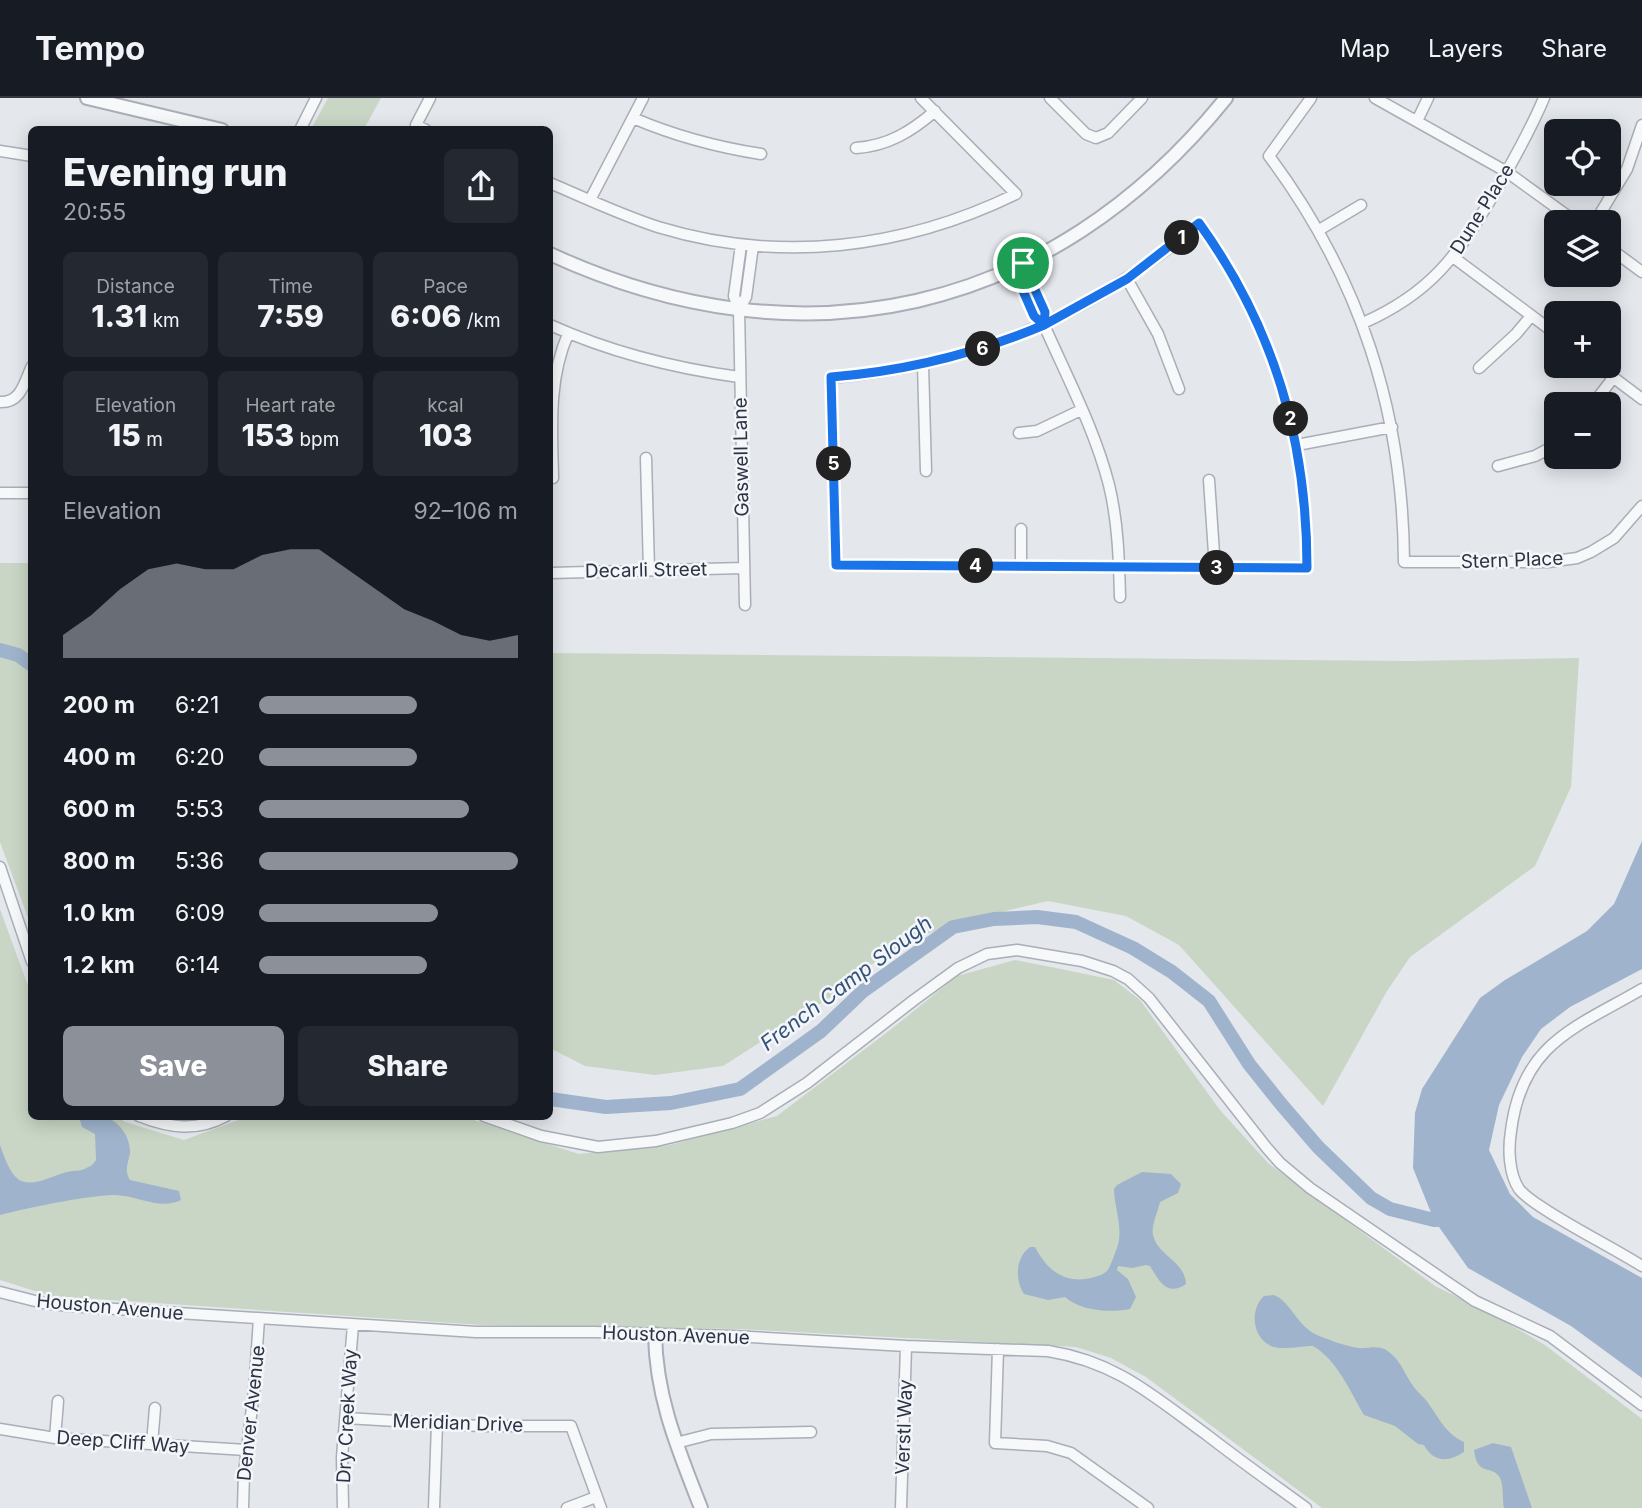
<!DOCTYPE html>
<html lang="en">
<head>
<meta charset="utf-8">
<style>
	:root { --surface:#171b24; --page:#242831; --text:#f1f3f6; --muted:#9ea1a6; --line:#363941; --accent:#8c9099 }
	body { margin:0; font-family:Inter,sans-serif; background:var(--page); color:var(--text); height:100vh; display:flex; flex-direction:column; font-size:26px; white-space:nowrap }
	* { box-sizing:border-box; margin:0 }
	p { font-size:23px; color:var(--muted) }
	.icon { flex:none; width:38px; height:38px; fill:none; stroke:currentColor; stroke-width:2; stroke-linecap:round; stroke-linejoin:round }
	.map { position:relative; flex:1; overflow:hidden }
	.sheet { position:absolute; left:28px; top:28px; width:525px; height:994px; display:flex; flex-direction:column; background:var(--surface); border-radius:10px; box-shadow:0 4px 18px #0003 }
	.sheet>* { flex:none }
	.buttons { position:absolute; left:1544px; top:21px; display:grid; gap:14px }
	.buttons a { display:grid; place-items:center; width:77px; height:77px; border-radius:10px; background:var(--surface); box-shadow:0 4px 18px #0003; font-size:35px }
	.pin { position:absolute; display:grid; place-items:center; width:60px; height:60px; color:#fff; margin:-30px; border:4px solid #fff; border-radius:50%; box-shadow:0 2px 7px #0007 }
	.km { position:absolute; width:35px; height:35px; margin:-18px; border-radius:50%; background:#222; color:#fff; font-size:19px; line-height:35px; text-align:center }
	.round { display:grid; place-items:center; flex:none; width:74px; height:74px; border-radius:10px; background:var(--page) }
	.headline { display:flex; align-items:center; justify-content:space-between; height:119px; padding:0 35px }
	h1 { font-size:38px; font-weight:800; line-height:52px }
	.figures { display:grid; grid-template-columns:repeat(3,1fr); gap:10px; height:119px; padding:7px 35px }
	.figures div { display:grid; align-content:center; border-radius:10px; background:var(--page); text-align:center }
	.figures b { font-size:30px; font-weight:800 }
	.figures small { font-size:19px; font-weight:400 }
	.figures p { font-size:19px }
	.chart { height:196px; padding:14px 35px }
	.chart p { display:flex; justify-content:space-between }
	.chart svg { width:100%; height:126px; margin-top:7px; fill:var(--accent); opacity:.7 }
	.primary-button { display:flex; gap:14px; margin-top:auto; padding:14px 35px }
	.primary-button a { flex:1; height:80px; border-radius:10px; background:var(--accent); color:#fff; font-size:28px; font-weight:800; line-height:80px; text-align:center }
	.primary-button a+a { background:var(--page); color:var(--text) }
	ul { padding:0 35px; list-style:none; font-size:23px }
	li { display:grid; grid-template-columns:112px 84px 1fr; align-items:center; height:52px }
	li i { height:18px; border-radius:9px; background:var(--accent) }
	header { display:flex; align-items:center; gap:42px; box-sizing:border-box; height:98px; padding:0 35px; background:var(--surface); border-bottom:2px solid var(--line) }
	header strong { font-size:33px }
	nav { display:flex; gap:38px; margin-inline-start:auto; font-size:24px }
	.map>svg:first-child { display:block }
</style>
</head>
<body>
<header>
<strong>Tempo</strong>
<nav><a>Map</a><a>Layers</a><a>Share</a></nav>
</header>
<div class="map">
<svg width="1642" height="1410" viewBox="0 0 1642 1410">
	<rect width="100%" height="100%" fill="#e4e7ec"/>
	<!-- green -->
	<path fill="#c9d6c5" d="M328,0H381L364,31H311Z
		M0,465H31V828L0,744Z
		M550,555L1409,563L1579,560L1571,689L1535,768L1410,859L1387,893L1323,1008L1179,847L1126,818L1048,803L953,825L889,853L829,900L723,968L655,977L585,968L550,950Z
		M0,811L31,896L32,1018L117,1019L125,1024L184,1042L247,1019L461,1018L579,1056L670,1047L777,1018L894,929L957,878L1015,862L1056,870L1114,882L1140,902L1220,1012L1268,1065L1435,1188L1490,1215L1545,1247L1642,1321V1410H1322L1146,1279L1111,1260L1076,1249L740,1231L483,1227L51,1198L0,1182Z"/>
	<!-- water -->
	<path fill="#9fb4cc" d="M1642,743V871L1570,909L1541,931L1522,959L1499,1007L1489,1052L1510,1096L1533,1119L1642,1180V1280L1571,1228L1468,1170L1434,1122L1413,1070L1415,1015L1422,991L1480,900L1505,882L1587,833L1614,806Z
		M79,1019C86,1018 94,1017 102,1018C118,1021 131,1039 130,1055C128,1066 124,1072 130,1082L179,1093L181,1102C160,1113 135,1096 112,1097C79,1099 32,1109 0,1117V1047C4,1058 9,1074 18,1081C31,1091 54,1077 67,1074C74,1072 82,1074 88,1069C92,1068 94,1065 96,1062L95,1036L82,1029Z
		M1142,1074L1171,1076L1181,1086L1178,1095L1160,1104C1158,1113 1151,1128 1153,1137C1158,1158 1185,1163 1186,1186C1167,1199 1159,1183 1150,1168L1146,1167L1132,1170L1118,1168L1117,1172L1128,1181L1136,1199L1130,1211C1111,1215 1080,1213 1065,1199L1048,1202L1024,1196C1015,1182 1015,1160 1030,1149H1035C1047,1172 1064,1186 1091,1180C1098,1178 1105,1177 1109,1170C1112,1164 1115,1155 1117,1150C1124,1131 1114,1109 1114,1091L1117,1087Z
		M1274,1197C1291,1204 1297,1228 1317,1237C1329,1242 1345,1248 1358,1250C1370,1251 1379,1246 1389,1254C1400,1262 1404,1274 1411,1285C1415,1291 1420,1296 1425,1301C1438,1317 1444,1335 1464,1344V1354C1448,1365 1433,1364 1424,1347L1418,1346L1395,1328L1364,1317C1350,1293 1337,1262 1313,1248C1302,1248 1284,1252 1274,1249C1252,1242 1249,1212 1264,1198Z
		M1493,1345L1511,1349L1532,1410H1504C1502,1401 1504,1388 1500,1380C1493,1366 1477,1380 1474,1352Z"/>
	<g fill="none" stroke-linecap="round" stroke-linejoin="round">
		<!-- river -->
		<path stroke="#9fb4cc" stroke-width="14" d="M0,552L18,557L32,567
			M550,1001L606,1009L671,1005L740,991L821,933L863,893L953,829L994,821L1037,819L1076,824L1133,850L1172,874L1209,903L1249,966L1281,1006L1318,1049L1371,1100L1390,1111L1434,1122L1452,1121"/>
		<!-- minor casing -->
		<g stroke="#a9aeb7" stroke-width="13">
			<path id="minor" d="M1050,0L1086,36L1096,40L1108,35L1142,0
				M1311,0L1269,58C1360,180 1403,313 1404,464H1548L1577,460L1591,454L1614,440L1642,408
				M1375,0L1507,74L1576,124
				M633,20C675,38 716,49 761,56
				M1417,23L1428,0
				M300,32L316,0
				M426,32L416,27L430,0
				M856,50C888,48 912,33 935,13
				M0,53L32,58
				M550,85C585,100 621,117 658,129C779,166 903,151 1016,96L921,0
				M590,102L643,0
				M1595,124L1627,71L1642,27
				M1199,125C1274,230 1307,342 1307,470L836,467L831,280C973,267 1092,218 1199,125Z
				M1319,132L1361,107
				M741,147L734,198L739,212L745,507
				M1608,149L1642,174
				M1453,159L1556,236
				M1023,165L1045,214L1044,227
				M1013,170L1034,218L1044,227C1067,279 1095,332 1109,387C1118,424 1119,461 1120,499
				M1127,181L1158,236L1179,291
				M739,212L746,199L753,148
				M1363,225C1431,195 1457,158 1494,96C1512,65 1530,33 1544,0
				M550,227C610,254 673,270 739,279
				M923,267L926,373
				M1598,268L1642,301
				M1479,270L1516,236L1531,218
				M0,304C21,305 24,285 32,268
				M1593,306L1613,280
				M1019,335L1037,333L1081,312
				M1297,347L1392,329
				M646,360L649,472
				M1498,368L1535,358L1556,347
				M553,380C552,330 548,282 568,236
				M1209,382L1215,470
				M0,395H32
				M1021,468V431
				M550,475L743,470
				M0,769L32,864
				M1642,891C1575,930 1522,945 1511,1033C1508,1051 1509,1076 1519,1091C1527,1101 1539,1107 1549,1114C1579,1133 1611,1149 1642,1168
				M139,1018C170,1030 196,1034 226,1018
				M484,1018L541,1038L598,1049L656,1043L732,1025L760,1015L807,985L914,902L958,870L987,856L1017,852L1082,863L1113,873L1128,881L1149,900L1266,1049L1280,1065L1310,1090L1447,1184L1475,1203L1550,1238L1642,1307
				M0,1194L43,1205L69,1208L476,1234H594L733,1238L906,1248L1048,1253C1117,1264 1153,1298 1207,1337C1239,1362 1273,1386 1306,1410
				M998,1251L995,1345L1047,1348L1071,1355L1148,1410
				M346,1320L480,1328H571L601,1410
				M0,1331L55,1340L246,1352
				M55,1340L58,1303
				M676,1345L711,1336L811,1334
				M152,1346L155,1310
				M243,1410L244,1375L254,1293L259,1221
				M343,1410L342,1359L353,1227
				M434,1410L437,1326
				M567,1410L596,1399
				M901,1410L906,1248"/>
		</g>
		<!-- tertiary casing -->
		<g stroke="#a9aeb7" stroke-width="16">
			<path id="tertiary" d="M87,0L222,32
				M550,156C802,272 1051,217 1226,0
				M655,1236C656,1300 678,1351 701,1410"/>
		</g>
		<!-- minor -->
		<use href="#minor" stroke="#f7f8fa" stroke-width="10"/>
		<!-- tertiary -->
		<use href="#tertiary" stroke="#f7f8fa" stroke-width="12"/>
	</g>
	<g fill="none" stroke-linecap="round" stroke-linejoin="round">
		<!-- route casing -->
		<g stroke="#fff" stroke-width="14">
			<path id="route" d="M1023,165L1013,170L1034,218L1044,227L1127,181L1199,125C1274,229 1307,342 1307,470L836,467L831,279C906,273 975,256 1044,227L1045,214L1023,165"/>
		</g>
		<!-- route -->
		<use href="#route" stroke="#1a73e8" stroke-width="9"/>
	</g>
	<g text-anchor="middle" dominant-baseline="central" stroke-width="5" stroke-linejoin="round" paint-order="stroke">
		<!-- street labels -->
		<g font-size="19" fill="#2b3445" stroke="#f4f6f9">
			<text transform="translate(1482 111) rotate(-58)">Dune Place</text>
			<text transform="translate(741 359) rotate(-91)">Gaswell Lane</text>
			<text transform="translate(1512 462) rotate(-2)">Stern Place</text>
			<text transform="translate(646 472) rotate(-1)">Decarli Street</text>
			<text transform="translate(110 1209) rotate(5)">Houston Avenue</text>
			<text transform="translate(676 1237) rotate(2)">Houston Avenue</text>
			<text transform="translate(251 1315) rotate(-84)">Denver Avenue</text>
			<text transform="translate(347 1318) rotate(-87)">Dry Creek Way</text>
			<text transform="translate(458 1325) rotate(2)">Meridian Drive</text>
			<text transform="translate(904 1329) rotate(-88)">Verstl Way</text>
			<text transform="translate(123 1344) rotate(4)">Deep Cliff Way</text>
		</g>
		<!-- water labels -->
		<g font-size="21" font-style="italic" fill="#34527a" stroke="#f4f6f9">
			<text transform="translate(846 885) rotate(-37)">French Camp Slough</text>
		</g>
	</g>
</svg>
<div class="buttons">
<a><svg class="icon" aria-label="locate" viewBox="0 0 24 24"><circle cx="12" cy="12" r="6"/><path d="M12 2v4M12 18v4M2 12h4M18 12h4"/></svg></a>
<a><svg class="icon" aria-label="layers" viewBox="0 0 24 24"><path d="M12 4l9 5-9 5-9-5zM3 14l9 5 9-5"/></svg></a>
<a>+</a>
<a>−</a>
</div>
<div class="pin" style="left:1023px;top:165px;background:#1e9e55"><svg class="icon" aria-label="arrive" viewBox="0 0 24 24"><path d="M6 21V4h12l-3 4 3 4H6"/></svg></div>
<b class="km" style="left:1182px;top:140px">1</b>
<b class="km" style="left:1291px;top:321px">2</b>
<b class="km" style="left:1217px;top:470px">3</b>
<b class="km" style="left:976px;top:468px">4</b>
<b class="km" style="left:834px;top:366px">5</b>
<b class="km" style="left:983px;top:251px">6</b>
<section class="sheet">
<div class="headline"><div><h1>Evening run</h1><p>20:55</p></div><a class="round"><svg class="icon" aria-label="share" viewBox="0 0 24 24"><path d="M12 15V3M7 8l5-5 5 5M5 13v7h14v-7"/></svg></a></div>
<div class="figures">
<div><p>Distance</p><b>1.31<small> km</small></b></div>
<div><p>Time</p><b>7:59</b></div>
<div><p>Pace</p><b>6:06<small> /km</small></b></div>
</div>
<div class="figures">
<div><p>Elevation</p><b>15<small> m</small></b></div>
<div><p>Heart rate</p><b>153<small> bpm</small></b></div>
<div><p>kcal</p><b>103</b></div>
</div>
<div class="chart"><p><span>Elevation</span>92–106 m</p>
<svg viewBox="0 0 160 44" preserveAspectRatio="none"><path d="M0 44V36L10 29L20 20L30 13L40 11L50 13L60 13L70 8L80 6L90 6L100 13L110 20L120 27L130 31L140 36L150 38L160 36V44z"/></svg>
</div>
<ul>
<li><b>200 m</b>6:21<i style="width:61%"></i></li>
<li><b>400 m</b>6:20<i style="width:61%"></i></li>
<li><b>600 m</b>5:53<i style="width:81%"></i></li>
<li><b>800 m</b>5:36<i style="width:100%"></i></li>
<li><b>1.0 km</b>6:09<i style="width:69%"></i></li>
<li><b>1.2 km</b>6:14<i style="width:65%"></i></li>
</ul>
<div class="primary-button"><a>Save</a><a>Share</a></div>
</section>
</div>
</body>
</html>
